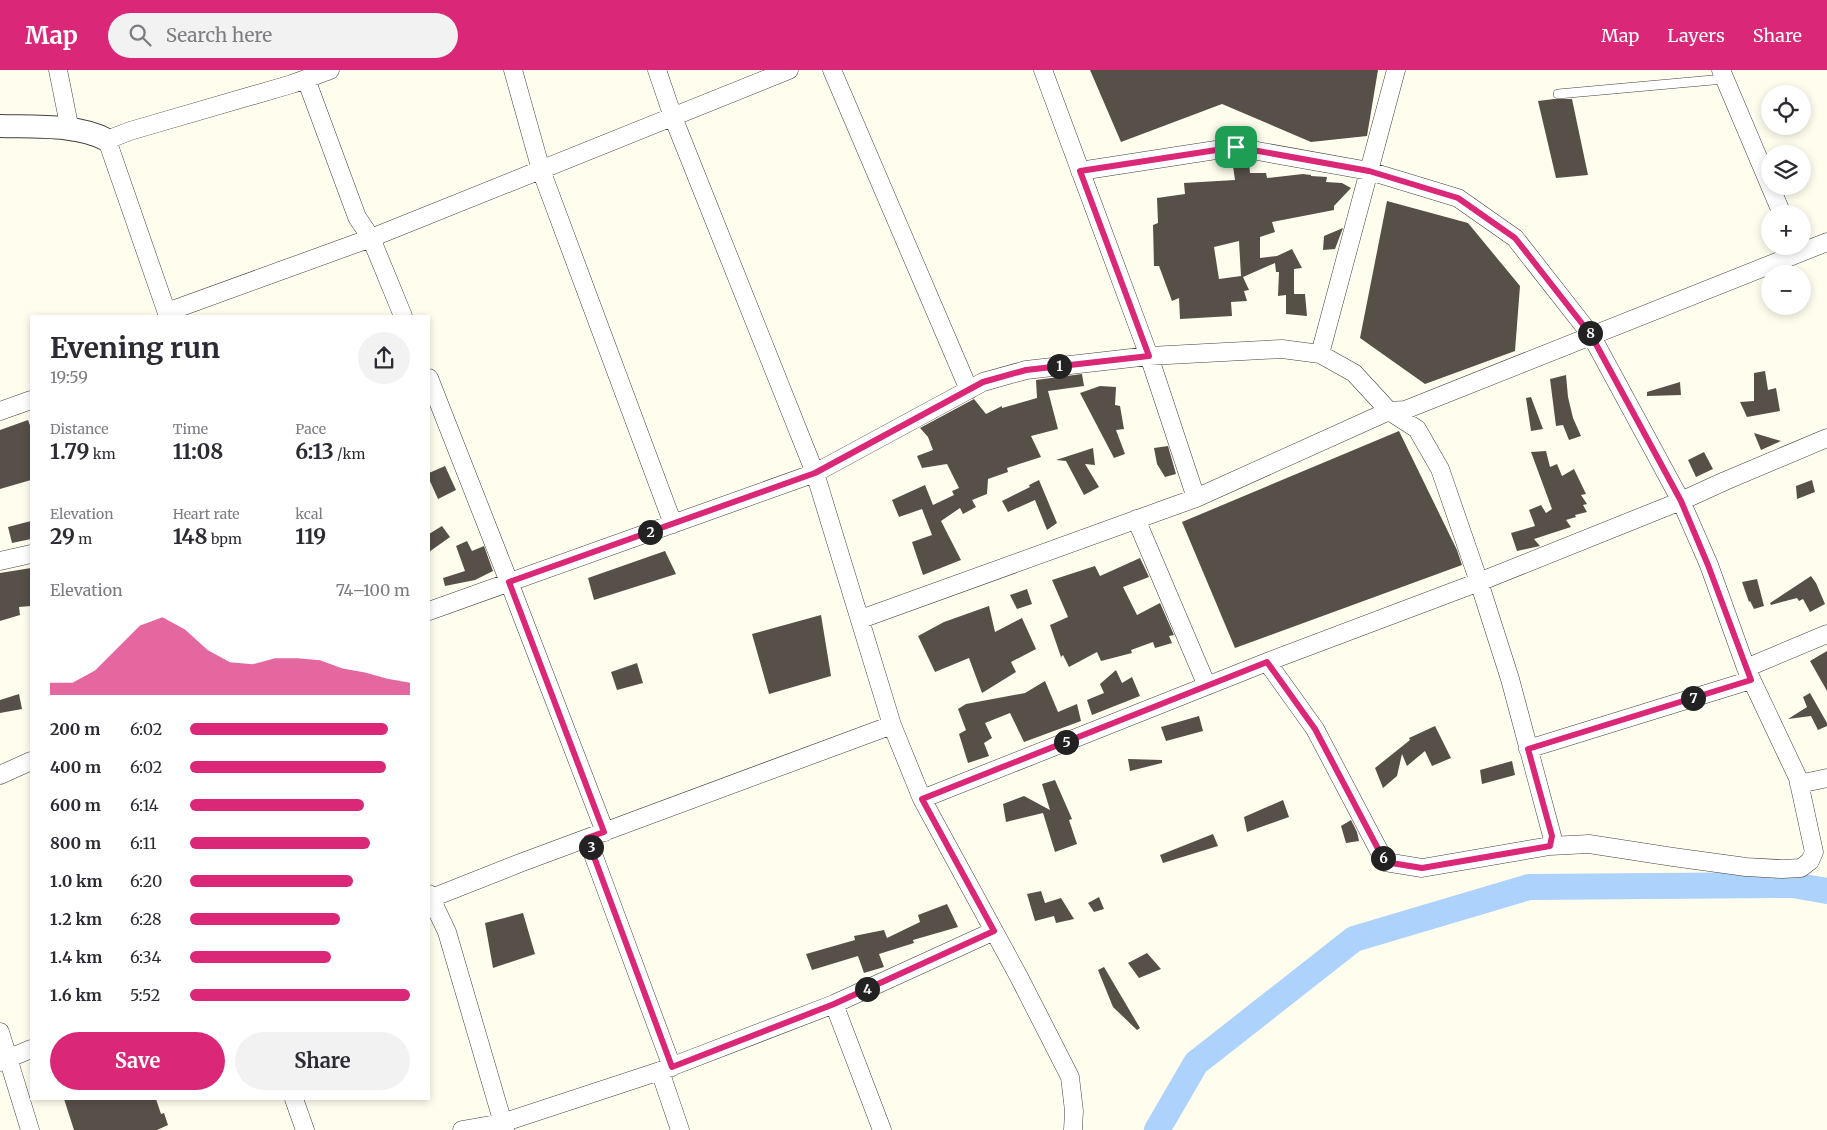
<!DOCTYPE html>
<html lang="en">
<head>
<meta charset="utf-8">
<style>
	:root { --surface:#fff; --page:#f2f2f3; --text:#2b2b33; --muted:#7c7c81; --accent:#db2777 }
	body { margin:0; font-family:Merriweather,serif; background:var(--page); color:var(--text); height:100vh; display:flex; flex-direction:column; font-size:19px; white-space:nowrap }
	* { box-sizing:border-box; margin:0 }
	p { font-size:16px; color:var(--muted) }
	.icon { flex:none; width:28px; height:28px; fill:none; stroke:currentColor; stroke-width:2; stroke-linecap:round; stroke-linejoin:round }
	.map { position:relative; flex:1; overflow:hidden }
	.drawer { position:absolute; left:30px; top:245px; width:400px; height:785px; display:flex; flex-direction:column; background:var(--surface); border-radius:0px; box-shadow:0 2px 8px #0003 }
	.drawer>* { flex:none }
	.buttons { position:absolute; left:1761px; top:15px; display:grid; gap:10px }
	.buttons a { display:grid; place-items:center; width:50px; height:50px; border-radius:50%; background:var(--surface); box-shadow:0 2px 8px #0003; font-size:25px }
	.pin { position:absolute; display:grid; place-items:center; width:42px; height:42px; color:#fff; margin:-21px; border-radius:10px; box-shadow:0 2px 8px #0006 }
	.km { position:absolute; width:25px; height:25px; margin:-12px; border-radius:50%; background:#222; color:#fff; font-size:14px; line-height:25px; text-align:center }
	.round { display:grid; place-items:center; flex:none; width:52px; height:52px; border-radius:26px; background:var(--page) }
	.overview { display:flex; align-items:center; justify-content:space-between; height:85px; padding:0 20px }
	h1 { font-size:28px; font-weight:700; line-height:38px }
	.metrics { display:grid; grid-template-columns:repeat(3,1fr); gap:8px; height:85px; padding:5px 20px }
	.metrics div { display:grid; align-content:center }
	.metrics b { font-size:21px; font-weight:700 }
	.metrics small { font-size:14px; font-weight:400 }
	.metrics p { font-size:14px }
	.chart { height:140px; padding:10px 20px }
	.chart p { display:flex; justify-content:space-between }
	.chart svg { width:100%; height:90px; margin-top:5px; fill:var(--accent); opacity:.7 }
	.cta { display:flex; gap:10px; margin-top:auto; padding:10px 20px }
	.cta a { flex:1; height:58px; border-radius:30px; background:var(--accent); color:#fff; font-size:20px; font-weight:700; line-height:58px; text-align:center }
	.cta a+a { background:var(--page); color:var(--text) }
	ul { padding:0 20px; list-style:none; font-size:16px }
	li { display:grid; grid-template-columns:80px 60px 1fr; align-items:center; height:38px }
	li i { height:12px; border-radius:6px; background:var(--accent) }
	header { display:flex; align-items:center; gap:30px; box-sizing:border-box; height:70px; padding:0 25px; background:var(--accent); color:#fff }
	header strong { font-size:24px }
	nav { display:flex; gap:28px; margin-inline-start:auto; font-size:18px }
	.search { width:350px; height:45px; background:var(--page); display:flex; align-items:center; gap:12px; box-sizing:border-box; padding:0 18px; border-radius:28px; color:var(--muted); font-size:19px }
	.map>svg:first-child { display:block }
</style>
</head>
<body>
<header>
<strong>Map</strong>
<div class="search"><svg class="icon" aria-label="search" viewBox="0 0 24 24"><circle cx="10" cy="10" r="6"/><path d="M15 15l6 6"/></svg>Search here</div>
<nav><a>Map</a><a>Layers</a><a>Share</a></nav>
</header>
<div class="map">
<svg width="1827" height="1060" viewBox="0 0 1827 1060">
	<rect width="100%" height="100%" fill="#fffeee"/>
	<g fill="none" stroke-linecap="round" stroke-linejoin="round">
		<!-- river -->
		<path stroke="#add2fc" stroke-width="26" d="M1157,1060L1196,993L1354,869L1529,817L1793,815L1827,821"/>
	</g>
	<!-- building -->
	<path fill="#575049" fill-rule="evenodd" d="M1090,0H1378L1367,66L1311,72L1222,34L1121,72Z
		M1554,29H1572L1588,105L1556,108L1538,31Z
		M1249,93L1250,103H1266L1267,108L1303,104L1311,105V106L1327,107L1326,112L1342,113L1351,118L1334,136V140L1272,152L1275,162L1260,167V188L1277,186L1292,179L1302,198L1294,199V224H1305L1307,246L1286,244V225L1278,226L1279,202H1276L1275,193L1243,207L1249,220L1244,221L1247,231L1231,232L1232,246L1180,249L1179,228L1172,231L1159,196H1154L1153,155L1158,153L1157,128L1185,124L1184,113L1235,110L1233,96ZM1239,171L1241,206L1219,209L1214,177Z
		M1387,131L1468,153L1520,216L1515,281L1425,314L1360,268Z
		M1343,158L1335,179L1323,180L1324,166Z
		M1765,301L1768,320L1776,318L1780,341L1747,347L1740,332L1754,331V303Z
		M1082,304L1084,316L1048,321L1058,359L1031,366L1041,387L1007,398L1008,402L988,409L987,424L972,430L976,437L963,444L960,438L941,451L961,490L923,505L912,472L932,465L922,439L899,447L892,430L925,415L933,435L954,425L952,421L959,418L947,394L922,398L917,386L933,380L928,367L920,358L974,329L986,344L1002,336V338L1037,328L1036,310Z
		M1566,305L1568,327L1573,348L1581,366L1569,370L1563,355L1556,356L1550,309Z
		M1680,312L1681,325L1647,326V322Z
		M1100,316L1116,317L1115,335L1120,336L1124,359L1116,360L1125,384L1114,388L1080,323Z
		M1531,327L1543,359L1531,361L1526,328Z
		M28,350L31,358V410L0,419V360Z
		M1399,361L1457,480L1462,495L1235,578L1182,452Z
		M1754,363L1781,371L1761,380Z
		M1168,376L1176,404L1165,407L1157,394L1154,378Z
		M1093,378L1095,395L1085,394L1099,417L1084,425L1066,391L1056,390Z
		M1546,381L1550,397L1557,394L1562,406L1574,399L1586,424L1581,425L1587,434L1583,435L1587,442L1575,445L1576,447L1566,450L1571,457L1534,469L1540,476L1517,481L1511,463L1535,456L1529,440L1541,435L1546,443L1552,439L1531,382Z
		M1704,382L1713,399L1696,407L1688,390Z
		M445,396L456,420L438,429L429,409V403Z
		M1039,410L1057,453L1047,460L1035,430L1008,442L1002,431L1030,417L1029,415Z
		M1812,410L1815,422L1797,429L1796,416Z
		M31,451V469L12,473L8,457Z
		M442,456L450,467L429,482V464Z
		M467,471L472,481L484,476L493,501L475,510L445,516L443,508L465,501L456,476Z
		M665,481L676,504L594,530L588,508Z
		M1140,488L1149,507L1123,517L1137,545L1160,533L1174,565L1169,566L1172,573L1155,578L1153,572L1131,580L1132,583L1101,591L1097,582L1069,597L1063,585L1061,587L1050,555L1068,547L1052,510L1095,496L1100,506Z
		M31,498V536L19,537L20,545L0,551V503Z
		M1811,506L1816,513L1825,534L1810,542L1803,529L1799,531L1797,528L1771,535L1770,533Z
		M1757,509L1764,536L1754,539L1750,531L1749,532L1742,512Z
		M1027,519L1032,534L1017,539L1010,525Z
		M989,536L995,562L1022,548L1036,579L1011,592L1016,602L982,623L969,588L935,602L918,566L944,552Z
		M821,545L831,606L769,624L752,564Z
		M1827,581V621L1810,591Z
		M637,593L643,613L617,620L611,602Z
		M1116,600L1122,613L1132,607L1140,626L1092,645L1087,630L1104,623L1100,614Z
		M1045,611L1058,642L1077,634L1081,651L1024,672L1010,643L985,653L992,668L984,673L989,686L968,693L959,664L966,660L958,639L966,634L1025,623Z
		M1810,623L1827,653V656L1818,660L1811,646L1788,649L1807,637L1803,627Z
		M19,624L22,639L0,643V630Z
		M1199,646L1203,661L1166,671L1161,657Z
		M1435,656L1451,688L1432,696L1425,681L1407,696L1402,684L1397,706L1383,718L1375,698L1410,670L1409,668Z
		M1128,689L1162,690V693L1130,701Z
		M1512,691L1515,705L1482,714L1480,700Z
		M1055,710L1072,749L1069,750L1077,774L1055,782L1043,743L1006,752L1003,734L1024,726L1050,740L1042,714Z
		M1283,730L1289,747L1247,762L1244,747Z
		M1351,750L1357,762L1359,771L1346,773L1341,756Z
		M1213,764L1218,776L1163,793L1160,785Z
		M1041,821L1045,833L1061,828L1074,849L1056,853L1054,846L1035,851L1027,824Z
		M1099,827L1104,839L1094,842L1088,833Z
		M947,834L958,857L913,870L914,873L879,884L884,897L864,903L858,886L812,900L806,884L855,870L854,866L884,860L887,868L920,852L918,845Z
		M523,843L535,884L493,898L485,853Z
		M1147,883L1161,899L1139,908L1128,893Z
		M1104,897L1140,958L1137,960L1113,937L1098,900Z
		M64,1029H156L161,1044L164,1043L168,1055L157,1060H74Z"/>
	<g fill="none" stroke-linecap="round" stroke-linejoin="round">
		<!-- service casing -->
		<g stroke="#404040" stroke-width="10">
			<path id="service" d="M1558,24L1724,9"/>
		</g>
		<!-- minor casing -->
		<g stroke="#404040" stroke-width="19">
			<path id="minor" d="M58,0L70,60
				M513,0L541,100L673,454
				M657,0L673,47L815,403L892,655L922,729L1019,907L1070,1007L1074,1041L1073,1060
				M832,0L969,320
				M1043,0L1149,286L1196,428
				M1721,0L1782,144
				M306,9L357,147L371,168L403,246
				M1080,101L1235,77L1369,101L1458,128L1515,168L1591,265L1681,431L1709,495L1746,598L1798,708L1814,782L1810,791L1801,798L1782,799L1746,797L1673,787L1589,774L1550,776L1422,798L1385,792L1315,659L1267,592
				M167,242L371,168L789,0
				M168,246L107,70L130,61L292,14L330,0
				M1320,284L1396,0
				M429,308L509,512L605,762
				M0,341L31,330
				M1136,449L1207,616
				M0,491L31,484
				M429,541L815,403L983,312L1026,300L1149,286L1282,279L1320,284L1354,303L1389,341L1417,359L1440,399L1479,512L1510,609L1552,766L1550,776
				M861,549L1196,428L1389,341L1405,340L1827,172
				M1746,598L1827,564
				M1528,679L1751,610
				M0,705L31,691
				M1799,714L1827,708
				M922,729L1267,592L1479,512L1681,431L1725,411L1827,368
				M587,768L672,997
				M429,824L447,862L505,1060
				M429,829L520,793L892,655
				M834,934L882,1060
				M0,962L30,1060
				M0,992L31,979
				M660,1001L680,1060
				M294,1029L305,1060
				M462,1060L502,1053L660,1001L834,934L994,861"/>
		</g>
		<!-- tertiary casing -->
		<g stroke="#404040" stroke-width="24">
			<path id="tertiary" d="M0,56C34,57 78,54 107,70"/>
		</g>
		<!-- service -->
		<use href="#service" stroke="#fff" stroke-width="9"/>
		<!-- minor -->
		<use href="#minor" stroke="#fff" stroke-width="18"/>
		<!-- tertiary -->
		<use href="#tertiary" stroke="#fff" stroke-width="22"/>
	</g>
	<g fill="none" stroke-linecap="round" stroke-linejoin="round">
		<!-- route casing -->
		<g stroke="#fff" stroke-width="10">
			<path id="route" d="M1236,77L1369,101L1458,128L1515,168L1591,265L1681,431L1708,495L1751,610L1528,679L1552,766L1550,776L1422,798L1385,792L1315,659L1267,592L922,729L994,861L834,934L672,997L587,768L604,762L509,512L815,403L983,312L1026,300L1149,286L1080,101Z"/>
		</g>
		<!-- route -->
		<use href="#route" stroke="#db2777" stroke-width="6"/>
	</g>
</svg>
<div class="buttons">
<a><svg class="icon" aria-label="locate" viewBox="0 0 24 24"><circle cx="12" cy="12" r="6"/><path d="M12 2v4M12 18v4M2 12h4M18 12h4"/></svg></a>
<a><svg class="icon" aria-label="layers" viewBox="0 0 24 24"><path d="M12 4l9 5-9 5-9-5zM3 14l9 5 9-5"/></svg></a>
<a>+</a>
<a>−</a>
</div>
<div class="pin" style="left:1236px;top:77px;background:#1e9e55"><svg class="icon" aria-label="arrive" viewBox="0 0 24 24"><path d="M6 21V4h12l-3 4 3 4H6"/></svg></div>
<b class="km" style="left:1059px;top:296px">1</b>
<b class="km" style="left:650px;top:462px">2</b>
<b class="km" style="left:591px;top:777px">3</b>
<b class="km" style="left:867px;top:919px">4</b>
<b class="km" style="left:1066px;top:672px">5</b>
<b class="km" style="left:1383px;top:788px">6</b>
<b class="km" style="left:1693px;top:628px">7</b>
<b class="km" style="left:1590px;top:263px">8</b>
<section class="drawer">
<div class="overview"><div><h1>Evening run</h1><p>19:59</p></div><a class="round"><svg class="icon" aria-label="share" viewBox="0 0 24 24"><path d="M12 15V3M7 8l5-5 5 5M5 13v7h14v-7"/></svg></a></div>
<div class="metrics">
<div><p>Distance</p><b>1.79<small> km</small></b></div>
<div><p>Time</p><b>11:08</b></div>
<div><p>Pace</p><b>6:13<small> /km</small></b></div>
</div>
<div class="metrics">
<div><p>Elevation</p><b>29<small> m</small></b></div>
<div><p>Heart rate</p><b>148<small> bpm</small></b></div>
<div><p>kcal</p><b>119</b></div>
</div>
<div class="chart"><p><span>Elevation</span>74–100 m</p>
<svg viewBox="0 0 160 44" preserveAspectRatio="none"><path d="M0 44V38L10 38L20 32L30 21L40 10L50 6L60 12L70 22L80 28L90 29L100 26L110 26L120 27L130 31L140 33L150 36L160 38V44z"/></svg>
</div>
<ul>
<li><b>200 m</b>6:02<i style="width:90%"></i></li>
<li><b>400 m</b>6:02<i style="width:89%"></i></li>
<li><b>600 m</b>6:14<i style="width:79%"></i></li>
<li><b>800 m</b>6:11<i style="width:82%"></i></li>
<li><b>1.0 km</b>6:20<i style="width:74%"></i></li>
<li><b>1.2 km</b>6:28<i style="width:68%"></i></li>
<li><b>1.4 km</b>6:34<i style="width:64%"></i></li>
<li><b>1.6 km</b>5:52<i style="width:100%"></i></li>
</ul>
<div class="cta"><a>Save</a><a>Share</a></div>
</section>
</div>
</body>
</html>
